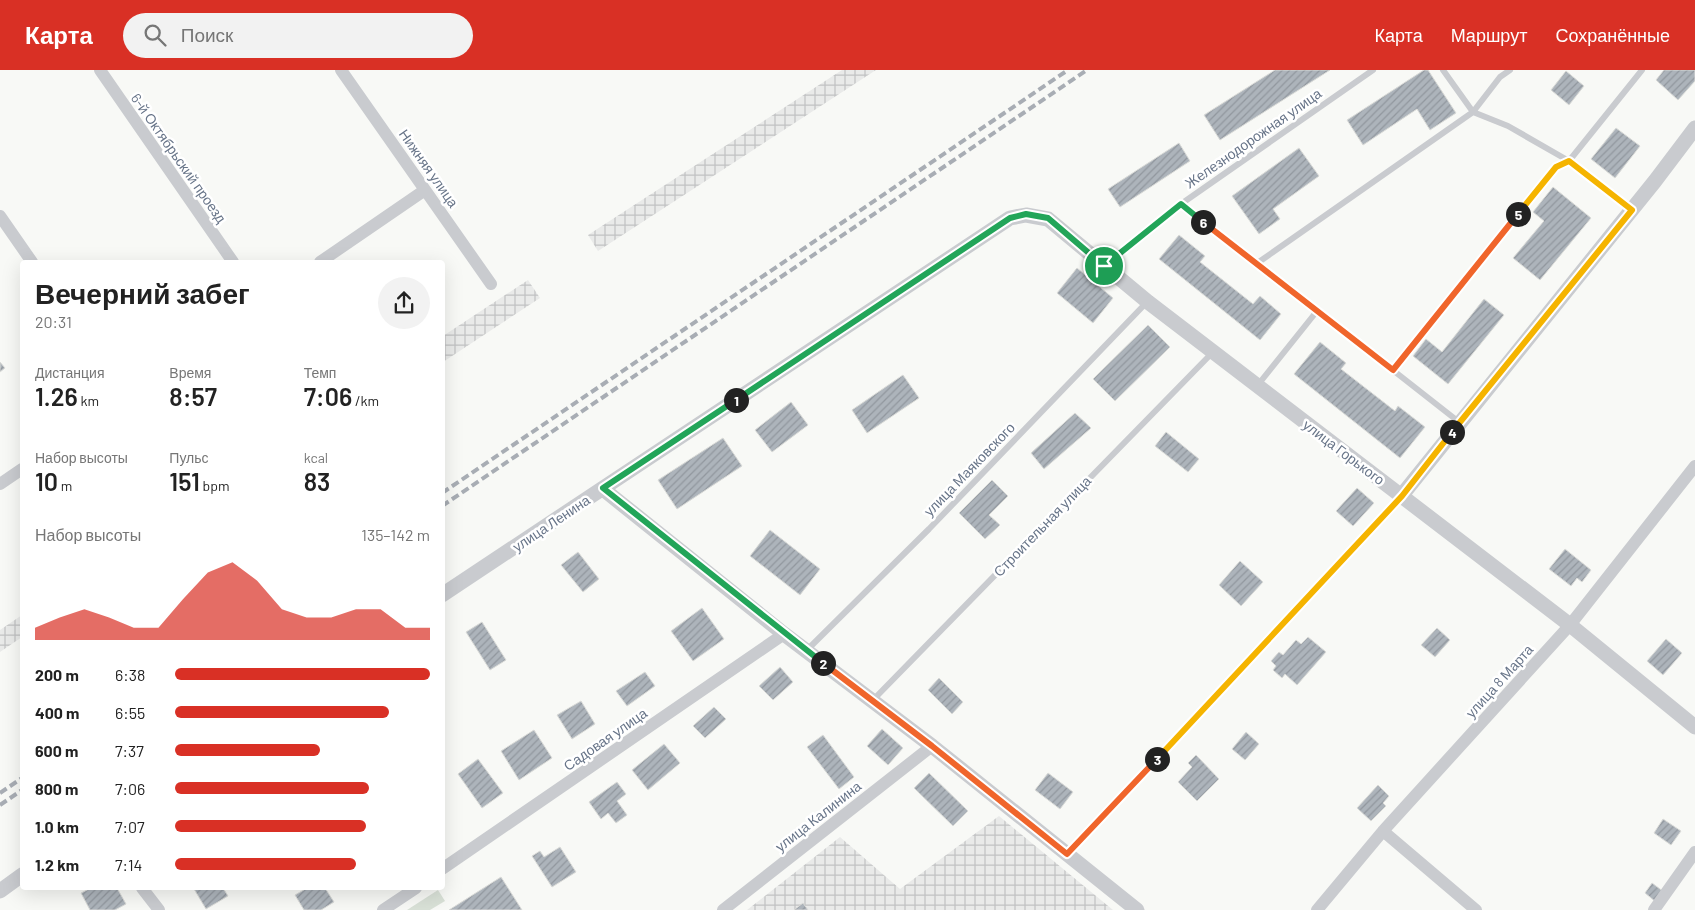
<!DOCTYPE html>
<html lang="ru">
<head>
<meta charset="utf-8">
<style>
	:root { --surface:#fff; --page:#f2f2f2; --text:#222; --muted:#767676; --accent:#d93025 }
	body { margin:0; font-family:Barlow,sans-serif; background:var(--page); color:var(--text); height:100vh; display:flex; flex-direction:column; font-size:19px; white-space:nowrap }
	* { box-sizing:border-box; margin:0 }
	p { font-size:16px; color:var(--muted) }
	.icon { flex:none; width:28px; height:28px; fill:none; stroke:currentColor; stroke-width:2; stroke-linecap:round; stroke-linejoin:round }
	.map { position:relative; flex:1; overflow:hidden }
	.sheet { position:absolute; left:20px; top:190px; width:425px; height:630px; display:flex; flex-direction:column; background:var(--surface); border-radius:5px; box-shadow:0 5px 20px #0002 }
	.sheet>* { flex:none }
	.pin { position:absolute; display:grid; place-items:center; width:42px; height:42px; color:#fff; margin:-21px; border:2px solid #fff; border-radius:50%; box-shadow:0 1px 5px #0007 }
	.km { position:absolute; width:25px; height:25px; margin:-12px; border-radius:50%; background:#222; color:#fff; font-size:14px; line-height:25px; text-align:center }
	.round { display:grid; place-items:center; flex:none; width:52px; height:52px; border-radius:26px; background:var(--page) }
	.summary { display:flex; align-items:center; justify-content:space-between; height:85px; padding:0 15px }
	h1 { font-size:28px; font-weight:600; line-height:38px }
	.figures { display:grid; grid-template-columns:repeat(3,1fr); gap:8px; height:85px; padding:5px 15px }
	.figures div { display:grid; align-content:center }
	.figures b { font-size:25px; font-weight:600 }
	.figures small { font-size:14px; font-weight:400 }
	.figures p { font-size:14px }
	.chart { height:140px; padding:10px 15px }
	.chart p { display:flex; justify-content:space-between }
	.chart svg { width:100%; height:90px; margin-top:5px; fill:var(--accent); opacity:.7 }
	ul { padding:0 15px; list-style:none; font-size:16px }
	li { display:grid; grid-template-columns:80px 60px 1fr; align-items:center; height:38px }
	li i { height:12px; border-radius:6px; background:var(--accent) }
	header { display:flex; align-items:center; gap:30px; box-sizing:border-box; height:70px; padding:0 25px; background:var(--accent); color:#fff }
	header strong { font-size:24px }
	nav { display:flex; gap:28px; margin-inline-start:auto; font-size:18px }
	.search { width:350px; height:45px; background:var(--page); display:flex; align-items:center; gap:12px; box-sizing:border-box; padding:0 18px; border-radius:28px; color:var(--muted); font-size:19px }
	.map>svg:first-child { display:block }
</style>
</head>
<body>
<header>
<strong>Карта</strong>
<div class="search"><svg class="icon" aria-label="search" viewBox="0 0 24 24"><circle cx="10" cy="10" r="6"/><path d="M15 15l6 6"/></svg>Поиск</div>
<nav><a>Карта</a><a>Маршрут</a><a>Сохранённые</a></nav>
</header>
<div class="map">
<svg width="1695" height="840" viewBox="0 0 1695 840">
	<defs>
		<pattern id="industrial-grid" width="8" height="8" patternUnits="userSpaceOnUse" patternTransform="scale(1.25)"><rect width="8" height="8" fill="#e9eae9"/><path d="M0 4h8M4 0v8" fill="none" stroke="#c1c2c3"/></pattern>
		<pattern id="building-hatch" width="6" height="6" patternUnits="userSpaceOnUse" patternTransform="scale(1.25)"><rect width="6" height="6" fill="#adb4bb"/><path d="M-1 1l2-2M0 6l6-6M5 7l2-2" fill="none" stroke="#91979e"/></pattern>
	</defs>
	<rect width="100%" height="100%" fill="#f8f9f6"/>
	<!-- industrial -->
	<path fill="url(#industrial-grid)" d="M842,0H876L598,181L588,165Z
		M528,210L540,228L443,292V266Z
		M22,545V567L0,582V560Z
		M999,746L1113,840H747L840,767L900,819Z"/>
	<!-- park -->
	<path fill="#d9e1d7" d="M438,820L445,831L430,840H407Z"/>
	<!-- building -->
	<path fill="url(#building-hatch)" stroke="#dadbd8" d="M1275,0H1330L1220,70L1204,45Z
		M1424,0H1428L1456,43L1430,60L1417,39L1363,75L1347,50Z
		M1664,0H1695V11L1678,30L1656,10Z
		M1566,1L1584,16L1569,35L1551,20Z
		M1616,58L1640,76L1615,108L1591,89Z
		M1179,73L1190,91L1120,137L1108,119Z
		M1299,78L1319,106L1273,139L1280,149L1259,164L1232,126Z
		M1553,117L1591,148L1540,210L1513,188L1544,151L1533,142Z
		M1179,165L1205,186L1200,192L1253,234L1260,226L1281,244L1260,270L1159,189Z
		M1077,198L1113,228L1093,253L1057,223Z
		M1484,229L1504,245L1448,314L1413,286L1426,269L1442,282Z
		M1148,255L1170,277L1115,331L1093,309Z
		M1320,272L1346,293L1341,299L1395,341L1398,336L1425,357L1400,388L1294,304Z
		M0,292L5,298L0,302Z
		M903,305L919,328L867,363L852,340Z
		M791,332L808,355L772,382L755,360Z
		M1075,343L1091,358L1044,399L1031,383Z
		M1166,362L1199,389L1188,402L1155,376Z
		M723,368L742,396L677,439L658,410Z
		M992,410L1008,426L989,445L1000,455L985,469L959,443Z
		M1357,418L1374,433L1353,456L1336,441Z
		M770,460L820,499L800,525L750,486Z
		M1565,479L1591,500L1582,512L1577,508L1571,516L1549,499Z
		M578,482L599,509L583,522L561,495Z
		M1240,491L1263,512L1241,536L1219,515Z
		M702,538L724,569L693,591L671,561Z
		M482,552L506,590L490,600L466,562Z
		M1437,558L1450,570L1435,587L1421,575Z
		M1308,567L1326,582L1297,615L1285,604L1282,608L1273,600L1276,596L1271,591L1279,582L1283,585L1296,570L1301,574Z
		M1666,569L1682,583L1663,605L1647,591Z
		M780,597L793,612L773,630L759,616Z
		M645,602L655,616L627,636L616,621Z
		M939,608L963,632L952,644L928,620Z
		M581,631L595,654L572,669L557,645Z
		M714,637L726,649L705,668L693,656Z
		M882,659L903,678L888,695L867,676Z
		M534,660L552,688L519,710L501,681Z
		M1246,662L1259,674L1245,690L1232,679Z
		M823,665L854,707L839,719L807,677Z
		M664,674L680,693L648,720L632,700Z
		M1196,685L1219,709L1197,731L1178,712L1192,697L1188,693Z
		M478,689L503,723L482,738L458,704Z
		M929,703L968,741L953,756L914,718Z
		M1048,703L1073,722L1060,739L1035,720Z
		M617,712L626,724L617,731L627,745L616,753L608,743L601,749L589,732Z
		M1378,715L1389,726L1383,733L1386,736L1371,751L1357,738Z
		M1663,749L1681,761L1671,775L1654,763Z
		M560,777L576,802L552,817L532,786L540,781L544,787Z
		M501,807L522,840H449Z
		M1652,813L1664,822L1656,832L1645,823Z
		M91,818H117L126,834L115,840H90L81,823Z
		M196,818H223L228,826L206,839L194,819Z
		M307,818H325L334,832L321,840H304L295,825Z
		M803,833L808,840H794Z"/>
	<g fill="none" stroke-linecap="round" stroke-linejoin="round">
		<!-- service -->
		<path stroke="#c9cbcf" stroke-width="6" d="M1443,0L1473,42L1508,56L1569,91L1631,139
			M1181,134L1459,352
			M1256,194L1473,42L1500,7L1510,0
			M1105,196L1181,134L1373,0
			M1393,300L1556,97L1569,91L1642,0
			M1257,316L1317,241
			M806,581L929,459L1147,232
			M873,630L1213,282
			M1068,783L1402,425"/>
		<!-- minor -->
		<path stroke="#c9cbcf" stroke-width="12" d="M100,0L233,192
			M341,0L491,214
			M0,146L32,192
			M320,192L425,120
			M0,414L22,399
			M1383,761L1476,840
			M442,799L784,564
			M142,818L159,840
			M383,840L416,818
			M723,840L932,676
			M1317,840L1383,761L1570,555L1695,396
			M1654,840L1695,782"/>
		<!-- tertiary -->
		<path stroke="#c9cbcf" stroke-width="15" d="M603,419L784,564L932,676L1137,840
			M1402,425L1655,111L1695,58
			M442,525L1010,148L1026,145L1048,149L1148,232L1570,555L1695,657
			M0,821L22,805"/>
		<!-- rail -->
		<path stroke="#a8adb4" stroke-width="4" stroke-dasharray="8 4" stroke-linecap="butt" d="M442,423L1068,0
			M442,436L1087,0
			M0,723L22,708
			M0,735L22,720"/>
	</g>
	<g fill="none" stroke-linecap="round" stroke-linejoin="round">
		<!-- split-1 casing -->
		<g stroke="#fff" stroke-width="10">
			<path id="split-1" d="M736,330L1010,148L1026,144L1048,148L1104,196"/>
		</g>
		<!-- split-2 casing -->
		<g stroke="#fff" stroke-width="10">
			<path id="split-2" d="M736,330L603,418L823,593"/>
		</g>
		<!-- split-3 casing -->
		<g stroke="#fff" stroke-width="10">
			<path id="split-3" d="M823,593L932,676L1067,784L1157,689"/>
		</g>
		<!-- split-4 casing -->
		<g stroke="#fff" stroke-width="10">
			<path id="split-4" d="M1157,689L1402,426L1452,362"/>
		</g>
		<!-- split-5 casing -->
		<g stroke="#fff" stroke-width="10">
			<path id="split-5" d="M1452,362L1632,140L1569,91L1556,97L1518,144"/>
		</g>
		<!-- split-6 casing -->
		<g stroke="#fff" stroke-width="10">
			<path id="split-6" d="M1203,152L1393,300L1518,144"/>
		</g>
		<!-- split-7 casing -->
		<g stroke="#fff" stroke-width="10">
			<path id="split-7" d="M1104,196L1181,134L1203,152"/>
		</g>
		<!-- split-1 -->
		<use href="#split-1" stroke="#22a559" stroke-width="6"/>
		<!-- split-2 -->
		<use href="#split-2" stroke="#22a559" stroke-width="6"/>
		<!-- split-3 -->
		<use href="#split-3" stroke="#f0652b" stroke-width="6"/>
		<!-- split-4 -->
		<use href="#split-4" stroke="#f5b400" stroke-width="6"/>
		<!-- split-5 -->
		<use href="#split-5" stroke="#f5b400" stroke-width="6"/>
		<!-- split-6 -->
		<use href="#split-6" stroke="#f0652b" stroke-width="6"/>
		<!-- split-7 -->
		<use href="#split-7" stroke="#22a559" stroke-width="6"/>
	</g>
	<g text-anchor="middle" dominant-baseline="central" stroke-width="5" stroke-linejoin="round" paint-order="stroke">
		<!-- street labels -->
		<g font-size="14" fill="#677488" stroke="#fff">
			<text transform="translate(1253 68) rotate(-35)">Железнодорожная улица</text>
			<text transform="translate(179 88) rotate(55)">6-й Октябрьский проезд</text>
			<text transform="translate(429 98) rotate(55)">Нижняя улица</text>
			<text transform="translate(1344 382) rotate(37)">улица Горького</text>
			<text transform="translate(969 399) rotate(-46)">улица Маяковского</text>
			<text transform="translate(551 453) rotate(-34)">улица Ленина</text>
			<text transform="translate(1042 456) rotate(-46)">Строительная улица</text>
			<text transform="translate(1499 611) rotate(-48)">улица 8 Марта</text>
			<text transform="translate(605 669) rotate(-35)">Садовая улица</text>
			<text transform="translate(818 746) rotate(-38)">улица Калинина</text>
		</g>
	</g>
</svg>
<div class="pin" style="left:1104px;top:196px;background:#1e9e55"><svg class="icon" aria-label="arrive" viewBox="0 0 24 24"><path d="M6 21V4h12l-3 4 3 4H6"/></svg></div>
<b class="km" style="left:736px;top:330px">1</b>
<b class="km" style="left:823px;top:593px">2</b>
<b class="km" style="left:1157px;top:689px">3</b>
<b class="km" style="left:1452px;top:362px">4</b>
<b class="km" style="left:1518px;top:144px">5</b>
<b class="km" style="left:1203px;top:152px">6</b>
<section class="sheet">
<div class="summary"><div><h1>Вечерний забег</h1><p>20:31</p></div><a class="round"><svg class="icon" aria-label="share" viewBox="0 0 24 24"><path d="M12 15V3M7 8l5-5 5 5M5 13v7h14v-7"/></svg></a></div>
<div class="figures">
<div><p>Дистанция</p><b>1.26<small> km</small></b></div>
<div><p>Время</p><b>8:57</b></div>
<div><p>Темп</p><b>7:06<small> /km</small></b></div>
</div>
<div class="figures">
<div><p>Набор высоты</p><b>10<small> m</small></b></div>
<div><p>Пульс</p><b>151<small> bpm</small></b></div>
<div><p>kcal</p><b>83</b></div>
</div>
<div class="chart"><p><span>Набор высоты</span>135–142 m</p>
<svg viewBox="0 0 160 44" preserveAspectRatio="none"><path d="M0 44V38L10 33L20 29L30 33L40 38L50 38L60 24L70 11L80 6L90 15L100 29L110 33L120 33L130 29L140 29L150 38L160 38V44z"/></svg>
</div>
<ul>
<li><b>200 m</b>6:38<i style="width:100%"></i></li>
<li><b>400 m</b>6:55<i style="width:84%"></i></li>
<li><b>600 m</b>7:37<i style="width:57%"></i></li>
<li><b>800 m</b>7:06<i style="width:76%"></i></li>
<li><b>1.0 km</b>7:07<i style="width:75%"></i></li>
<li><b>1.2 km</b>7:14<i style="width:71%"></i></li>
</ul>
</section>
</div>
</body>
</html>
